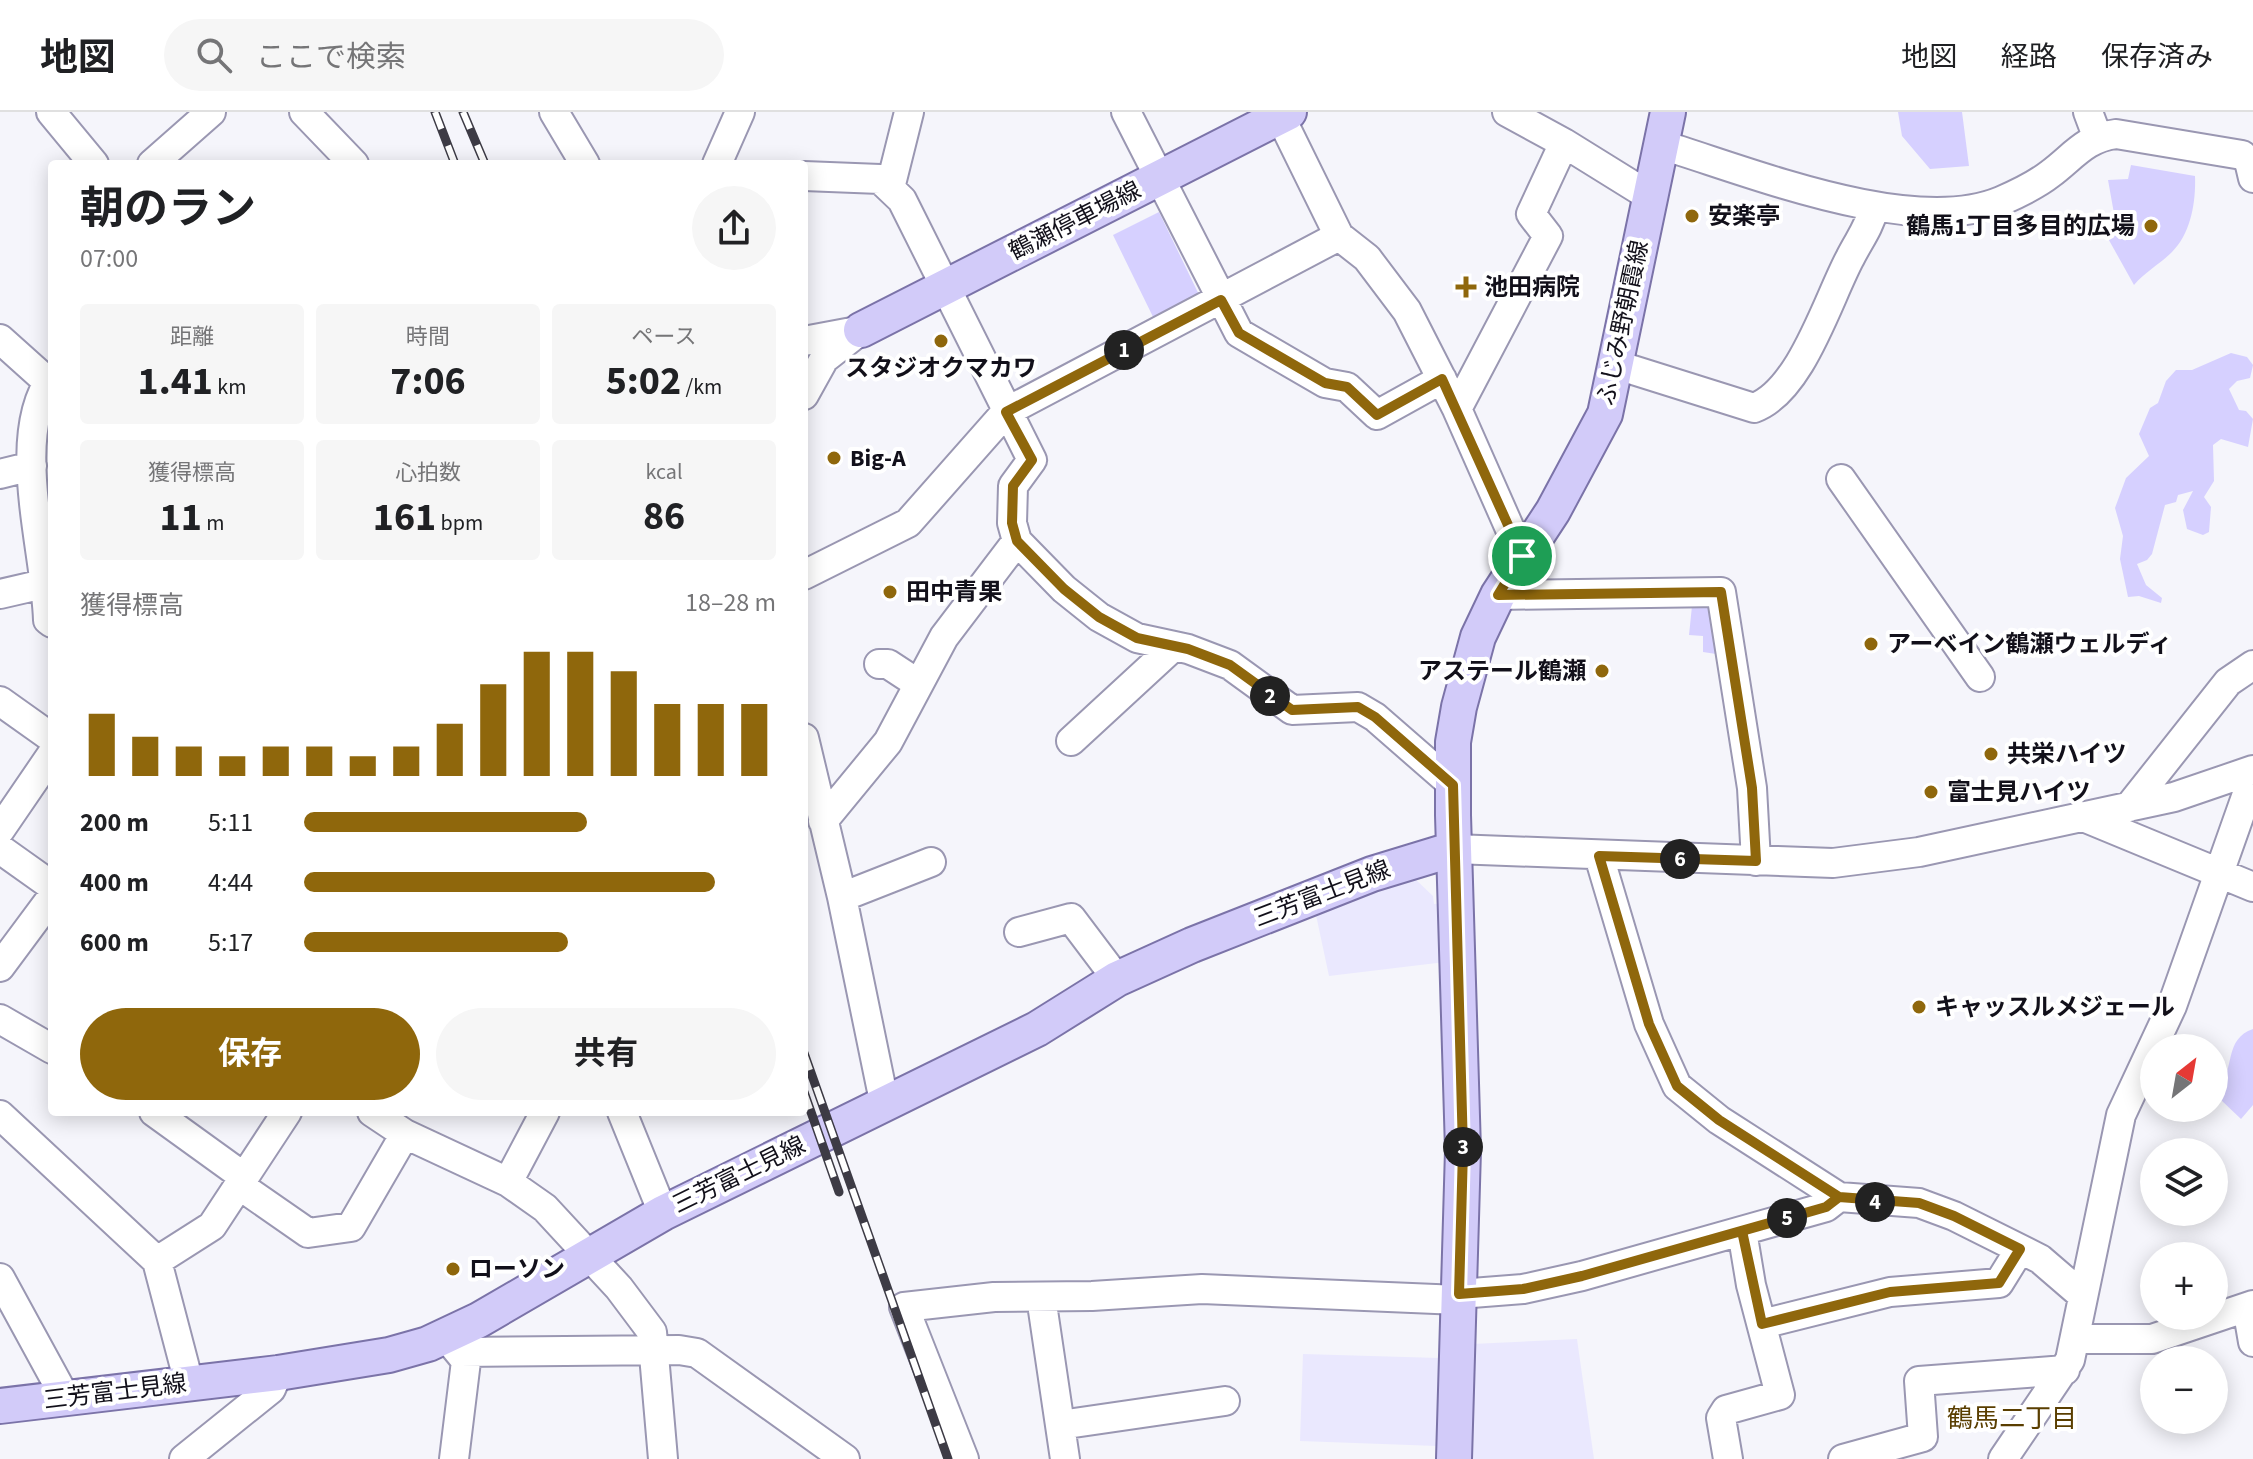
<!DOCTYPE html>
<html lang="ja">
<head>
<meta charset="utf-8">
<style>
	:root { --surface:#fff; --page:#f6f6f6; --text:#202124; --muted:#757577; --line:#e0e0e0; --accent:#8f670c }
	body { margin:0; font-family:"Source Sans 3","Noto Sans JP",sans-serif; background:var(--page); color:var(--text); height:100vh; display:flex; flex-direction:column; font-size:30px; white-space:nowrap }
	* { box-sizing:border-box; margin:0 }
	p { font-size:26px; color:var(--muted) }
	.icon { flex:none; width:44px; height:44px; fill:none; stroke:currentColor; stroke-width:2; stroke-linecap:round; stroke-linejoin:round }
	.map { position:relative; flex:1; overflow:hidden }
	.drawer { position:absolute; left:48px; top:48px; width:760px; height:956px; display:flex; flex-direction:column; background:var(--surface); border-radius:8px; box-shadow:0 4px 20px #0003 }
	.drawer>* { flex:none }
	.needle { width:52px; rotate:31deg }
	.fabs { position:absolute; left:2140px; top:922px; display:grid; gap:16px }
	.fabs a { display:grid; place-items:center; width:88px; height:88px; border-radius:50%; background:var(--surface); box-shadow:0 4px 20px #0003; font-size:40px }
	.pin { position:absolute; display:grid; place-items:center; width:68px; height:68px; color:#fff; margin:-34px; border:4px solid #fff; border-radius:50%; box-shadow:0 2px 8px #0007 }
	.km { position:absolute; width:40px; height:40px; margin:-20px; border-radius:50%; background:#222; color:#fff; font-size:22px; line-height:40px; text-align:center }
	.round { display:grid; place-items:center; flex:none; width:84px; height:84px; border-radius:42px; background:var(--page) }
	.head { display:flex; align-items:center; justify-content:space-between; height:136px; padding:0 32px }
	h1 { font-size:44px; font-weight:700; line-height:60px }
	.stats { display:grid; grid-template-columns:repeat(3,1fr); gap:12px; height:136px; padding:8px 32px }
	.stats div { display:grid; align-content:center; border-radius:8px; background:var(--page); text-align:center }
	.stats b { font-size:40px; font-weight:700 }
	.stats small { font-size:22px; font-weight:400 }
	.stats p { font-size:22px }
	.chart { height:224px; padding:16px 32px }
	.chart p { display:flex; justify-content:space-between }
	.chart svg { width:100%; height:144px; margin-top:8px; stroke:var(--accent); stroke-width:6 }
	.primary-button { display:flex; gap:16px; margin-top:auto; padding:16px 32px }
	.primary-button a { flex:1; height:92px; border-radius:48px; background:var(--accent); color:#fff; font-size:32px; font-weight:700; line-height:92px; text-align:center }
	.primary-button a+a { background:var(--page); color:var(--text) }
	ul { padding:0 32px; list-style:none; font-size:26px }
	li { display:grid; grid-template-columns:128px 96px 1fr; align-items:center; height:60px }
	li i { height:20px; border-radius:10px; background:var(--accent) }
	header { display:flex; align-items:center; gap:48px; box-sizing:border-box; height:112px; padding:0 40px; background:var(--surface); border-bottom:2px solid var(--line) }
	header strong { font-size:38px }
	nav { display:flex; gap:44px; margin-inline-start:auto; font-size:28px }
	.search { width:560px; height:72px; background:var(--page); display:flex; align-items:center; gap:20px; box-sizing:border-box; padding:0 28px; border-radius:44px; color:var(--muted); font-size:30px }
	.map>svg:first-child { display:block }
</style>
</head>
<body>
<header>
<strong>地図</strong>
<div class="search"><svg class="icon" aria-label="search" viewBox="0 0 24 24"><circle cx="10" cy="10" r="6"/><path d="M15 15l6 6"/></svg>ここで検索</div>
<nav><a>地図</a><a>経路</a><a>保存済み</a></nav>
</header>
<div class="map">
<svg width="2253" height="1347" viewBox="0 0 2253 1347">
	<rect width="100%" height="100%" fill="#f5f5fb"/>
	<!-- built -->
	<path fill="#eae8fe" d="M1413,765L1433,784L1434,792L1445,791V850L1329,864L1316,803Z
		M1577,1227L1594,1347H1469L1472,1232Z
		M1303,1242L1439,1246L1437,1334L1300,1329Z"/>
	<!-- green -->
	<path fill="#d6d0ff" d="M1898,0H1962L1969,54L1930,57L1902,24Z
		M2131,53L2195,64C2196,90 2191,121 2172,140C2160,152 2145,160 2134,173L2105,121L2115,107L2108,68L2128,67Z
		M1159,100L1203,191L1156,211L1113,123Z
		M2231,241L2247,245L2253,253L2250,266L2237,269L2229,277L2239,298L2246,299L2253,307L2248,335L2221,327L2213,333L2214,369L2204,385L2211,395L2209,420L2203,423L2187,417L2183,398L2193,379L2178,383L2176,390L2165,393L2152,442L2147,448L2137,452L2146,473L2162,486L2161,491L2139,484L2128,485L2120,447L2123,424L2115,396L2126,366L2149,344L2139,322L2150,296L2158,291L2166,269L2176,258H2192Z
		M1711,493L1716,542L1703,540V524L1689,523L1692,494Z
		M2253,917V993L2241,1007L2221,988L2219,976C2235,956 2224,927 2253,917Z"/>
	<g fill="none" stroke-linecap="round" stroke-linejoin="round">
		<!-- minor casing -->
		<g stroke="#9a97b2" stroke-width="32">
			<path id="minor" d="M51,0L94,52
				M304,0L354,52
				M554,0L585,52
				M1126,0L1239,221L1325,271L1347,275L1377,303L1442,267
				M1278,0L1339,124L1367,146L1407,199L1457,297L1522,444
				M1507,0L1564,31
				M2088,0L2097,24
				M1662,33C1751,60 1912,126 2001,89C2017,82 2036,73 2050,62C2073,45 2085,26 2116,22L2242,43L2249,49L2253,66
				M152,52L211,0
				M717,52L740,0
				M804,64L880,67L902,88L1032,348L1013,374L1012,411L1017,429L1064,477L1099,505L1137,526L1188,537L1230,553L1292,598L1358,595L1375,605L1453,673
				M890,76L909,0
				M0,227L48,270
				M804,229L852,220
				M1617,253L1754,296C1801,279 1828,187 1850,146C1859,128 1869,116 1874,96
				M52,265C9,324 46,439 48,508L52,511
				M804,283L824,247L861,218
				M1457,297L1548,124L1531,102L1564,31L1651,85
				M0,362L32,354
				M1841,367L1980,565
				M804,463L908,411L1006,300L1339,124
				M0,482L52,470
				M1498,483L1721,480L1752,676L1756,749
				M879,552H888L917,571
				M0,589L52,626
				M804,626L842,785L885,994
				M1071,629L1173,535
				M2129,695L2228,570L2253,553
				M2081,704L2253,775
				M823,709L888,630L944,525L1017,429
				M0,718L52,642
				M0,737L52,774
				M1454,737L1833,751L1919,740L2174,685L2253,658
				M1599,744L1649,912L1677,974L1719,1008L1839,1085L1919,1091L1954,1104L2040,1147L2083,1184
				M842,785L931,750
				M1019,820L1071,806L1117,867
				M0,855L52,785
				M0,907L52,937
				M154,1000L244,1065
				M372,1000L405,1022L508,1070L545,1096L619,1176L652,1220L663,1347
				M622,1000L663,1101
				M0,1003L157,1149L189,1271
				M508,1070L545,1000
				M239,1073L308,1121L351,1115L405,1022
				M157,1149L212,1114L287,1000
				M0,1166L66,1287
				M1459,1182L1523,1177L1582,1164L1826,1095L1839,1085
				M1041,1185L1065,1347
				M2247,1195L2253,1230
				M1762,1212L1890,1180L1999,1171L2020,1137
				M448,1227L466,1249L454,1347
				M2076,1227H2152L2253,1193
				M460,1240L679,1238L697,1241L845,1347
				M1060,1313L1225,1289
				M184,1347L271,1277L278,1261
				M964,1347L904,1195L994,1185L1092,1184L1202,1177L1459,1188
				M1728,1347L1721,1306L1726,1298L1780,1283L1751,1173L1742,1119
				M1843,1347L1923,1325L1919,1269L2065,1258
				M2003,1347L2070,1248L2121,1003L2172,894L2253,665"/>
		</g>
		<!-- major casing -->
		<g stroke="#7b73a8" stroke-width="38">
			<path id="major" d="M861,218L1289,0
				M0,1294L278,1261L389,1243L428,1232L479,1208L663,1101L1037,917L1117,867L1192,833L1372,762L1454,737
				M1454,1347L1463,1038L1453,703V630L1459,595L1478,525L1498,483L1553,399L1605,302L1668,0"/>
		</g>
		<!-- minor -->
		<use href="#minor" stroke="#fff" stroke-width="28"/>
		<!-- major -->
		<use href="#major" stroke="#d2cbf9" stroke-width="34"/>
		<!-- rail casing -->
		<g stroke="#3d3b45" stroke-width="9">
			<path id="rail" d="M435,0L455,52
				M463,0L485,52
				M804,941L948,1347
				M804,980L839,1080"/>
		</g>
		<!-- rail -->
		<use href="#rail" stroke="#fff" stroke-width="6" stroke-dasharray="18" stroke-linecap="butt"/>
	</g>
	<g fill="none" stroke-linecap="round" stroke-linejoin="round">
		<!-- route casing -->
		<g stroke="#fff" stroke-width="16">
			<path id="route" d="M1522,444L1442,267L1377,303L1347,275L1325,271L1239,221L1221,188L1006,300L1032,348L1013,374L1012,411L1017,429L1064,477L1099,505L1137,526L1188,537L1230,553L1292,598L1358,595L1375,605L1453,673L1463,1038L1459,1182L1523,1177L1582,1164L1826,1095L1839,1085L1919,1091L1954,1104L2020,1137L1999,1171L1890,1180L1762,1212L1742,1119L1826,1095L1839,1085L1719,1008L1677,974L1649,912L1599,744L1756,749L1752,676L1721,480L1498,483L1522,444"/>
		</g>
		<!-- route -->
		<use href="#route" stroke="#8f670c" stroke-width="10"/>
	</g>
	<!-- markers -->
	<g fill="#8f670c" stroke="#fff" stroke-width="3">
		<circle cx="1692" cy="104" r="8"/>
		<circle cx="2151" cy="114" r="8"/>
		<path d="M1462 163h8v8h8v8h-8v8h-8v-8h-8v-8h8z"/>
		<circle cx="941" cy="229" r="8"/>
		<circle cx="834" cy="346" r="8"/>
		<circle cx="890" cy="480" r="8"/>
		<circle cx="1871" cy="532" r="8"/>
		<circle cx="1602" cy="559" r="8"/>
		<circle cx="1991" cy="642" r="8"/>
		<circle cx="1931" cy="680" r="8"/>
		<circle cx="1919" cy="895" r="8"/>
		<circle cx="453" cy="1157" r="8"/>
	</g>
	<g text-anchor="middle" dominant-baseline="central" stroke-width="8" stroke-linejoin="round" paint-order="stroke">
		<!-- poi labels -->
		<g font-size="24" font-weight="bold" fill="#12101a" stroke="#fff" text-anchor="start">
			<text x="1708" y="104">安楽亭</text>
			<text x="2135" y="114" text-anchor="end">鶴馬1丁目多目的広場</text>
			<text x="1484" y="175">池田病院</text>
			<text x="941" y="256" text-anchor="middle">スタジオクマカワ</text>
			<text x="850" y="346">Big-A</text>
			<text x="906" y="480">田中青果</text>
			<text x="1887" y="532">アーベイン鶴瀬ウェルディ</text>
			<text x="1586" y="559" text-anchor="end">アステール鶴瀬</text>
			<text x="2007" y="642">共栄ハイツ</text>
			<text x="1947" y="680">富士見ハイツ</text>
			<text x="1935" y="895">キャッスルメジェール</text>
			<text x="469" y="1157">ローソン</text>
		</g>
		<!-- street labels -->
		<g font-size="24" fill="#12101a" stroke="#fff">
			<text transform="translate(1075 109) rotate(-27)">鶴瀬停車場線</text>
			<text transform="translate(1623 211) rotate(-78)">ふじみ野朝霞線</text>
			<text transform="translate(1322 782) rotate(-21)">三芳富士見線</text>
			<text transform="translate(739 1063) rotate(-26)">三芳富士見線</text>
			<text transform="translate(115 1280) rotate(-7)">三芳富士見線</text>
		</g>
		<!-- neighbourhood labels -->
		<g font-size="26" fill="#5a3e00" stroke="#fff">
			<text x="2012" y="1306">鶴馬二丁目</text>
		</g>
	</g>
</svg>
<div class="fabs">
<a><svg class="needle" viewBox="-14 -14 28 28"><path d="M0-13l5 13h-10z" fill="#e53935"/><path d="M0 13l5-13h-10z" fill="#757577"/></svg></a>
<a><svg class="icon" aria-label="layers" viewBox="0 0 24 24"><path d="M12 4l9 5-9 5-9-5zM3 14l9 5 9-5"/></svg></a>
<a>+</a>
<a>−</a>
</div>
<div class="pin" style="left:1522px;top:444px;background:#1e9e55"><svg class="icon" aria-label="arrive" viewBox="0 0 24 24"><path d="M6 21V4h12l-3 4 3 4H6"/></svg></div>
<b class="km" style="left:1124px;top:238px">1</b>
<b class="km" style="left:1270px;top:584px">2</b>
<b class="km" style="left:1463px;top:1035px">3</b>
<b class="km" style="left:1875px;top:1090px">4</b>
<b class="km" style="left:1787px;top:1106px">5</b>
<b class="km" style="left:1680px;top:747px">6</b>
<section class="drawer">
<div class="head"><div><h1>朝のラン</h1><p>07:00</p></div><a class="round"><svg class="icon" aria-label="share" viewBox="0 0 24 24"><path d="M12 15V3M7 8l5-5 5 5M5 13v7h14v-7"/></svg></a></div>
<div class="stats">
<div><p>距離</p><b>1.41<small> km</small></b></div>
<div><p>時間</p><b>7:06</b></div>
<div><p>ペース</p><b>5:02<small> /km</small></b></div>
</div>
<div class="stats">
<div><p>獲得標高</p><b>11<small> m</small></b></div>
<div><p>心拍数</p><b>161<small> bpm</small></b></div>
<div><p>kcal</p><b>86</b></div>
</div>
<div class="chart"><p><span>獲得標高</span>18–28 m</p>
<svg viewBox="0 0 160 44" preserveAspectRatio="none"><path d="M5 44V25M15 44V32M25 44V35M35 44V38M45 44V35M55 44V35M65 44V38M75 44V35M85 44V28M95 44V16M105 44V6M115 44V6M125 44V12M135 44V22M145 44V22M155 44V22"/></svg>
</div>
<ul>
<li><b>200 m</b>5:11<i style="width:60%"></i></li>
<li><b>400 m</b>4:44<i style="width:87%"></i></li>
<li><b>600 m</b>5:17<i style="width:56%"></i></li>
</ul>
<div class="primary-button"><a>保存</a><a>共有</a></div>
</section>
</div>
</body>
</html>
